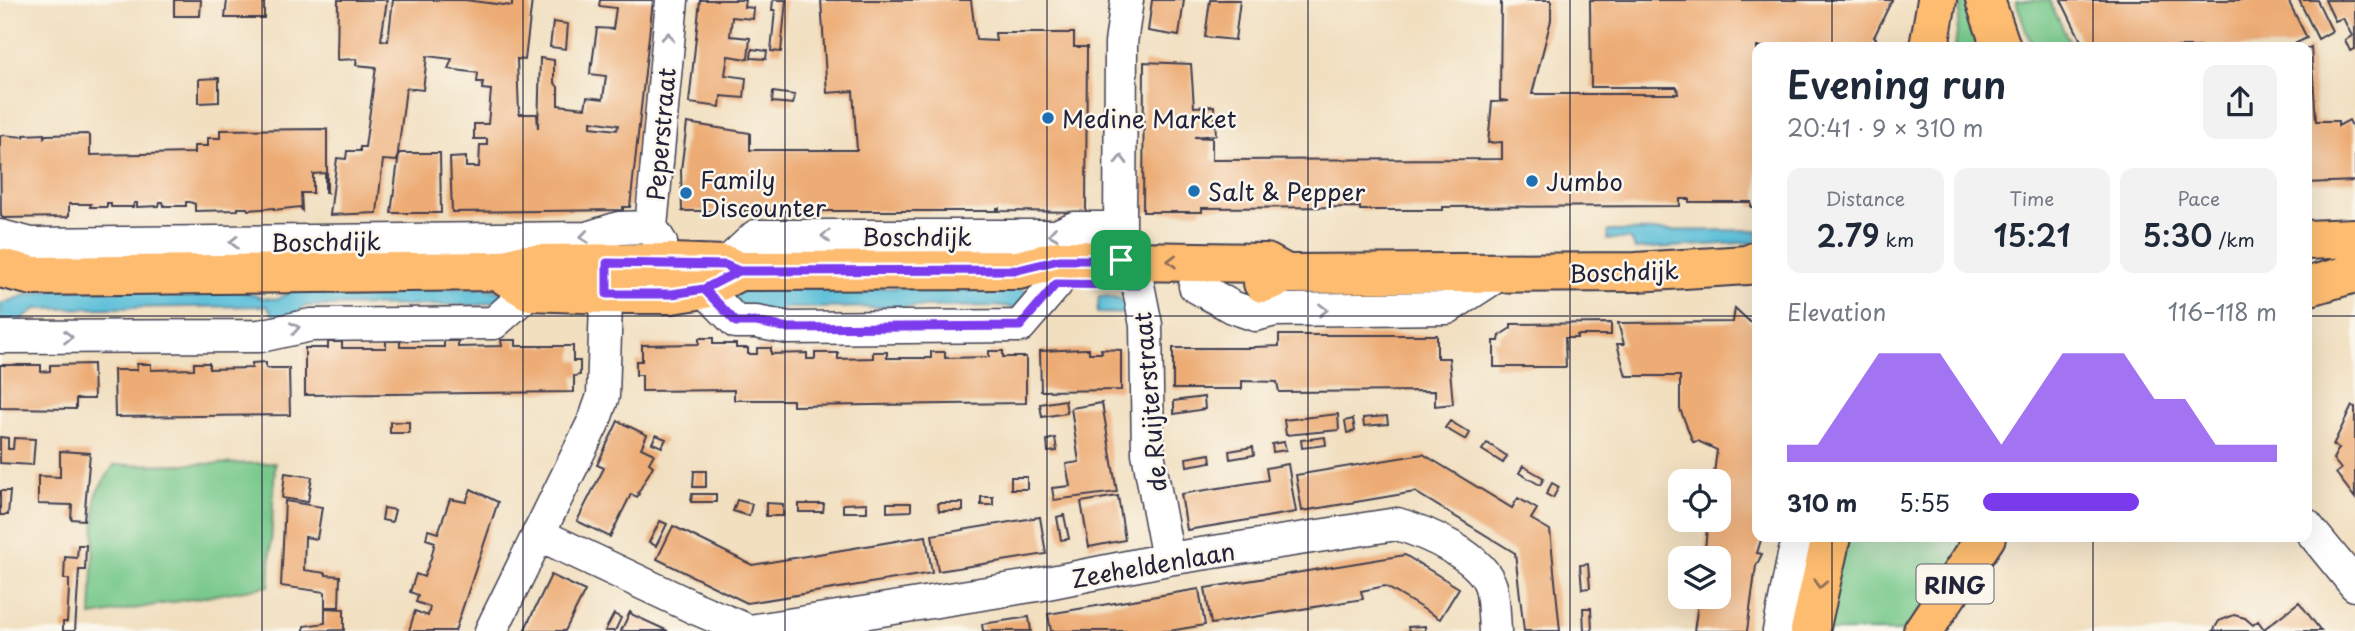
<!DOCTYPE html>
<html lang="en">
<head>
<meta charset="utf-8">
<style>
	:root { --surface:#fff; --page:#f2f2f3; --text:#1f2937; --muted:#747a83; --accent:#7c3aed }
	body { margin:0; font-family:"Playpen Sans",sans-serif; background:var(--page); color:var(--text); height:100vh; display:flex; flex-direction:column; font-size:26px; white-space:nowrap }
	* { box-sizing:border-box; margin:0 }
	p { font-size:23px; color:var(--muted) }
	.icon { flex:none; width:38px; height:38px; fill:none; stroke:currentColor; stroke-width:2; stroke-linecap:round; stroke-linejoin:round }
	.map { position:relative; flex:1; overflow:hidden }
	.drawer { position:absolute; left:1752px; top:42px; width:560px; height:500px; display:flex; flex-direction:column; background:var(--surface); border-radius:14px; box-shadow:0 7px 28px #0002 }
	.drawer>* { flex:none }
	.buttons { position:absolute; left:1668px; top:469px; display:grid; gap:14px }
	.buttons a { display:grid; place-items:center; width:63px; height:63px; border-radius:14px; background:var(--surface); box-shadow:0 7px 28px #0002; font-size:35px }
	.pin { position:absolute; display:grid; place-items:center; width:60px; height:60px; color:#fff; margin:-30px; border-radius:14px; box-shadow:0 4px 10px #0006 }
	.round { display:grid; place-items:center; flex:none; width:74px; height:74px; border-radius:14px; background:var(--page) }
	.overview { display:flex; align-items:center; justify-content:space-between; height:119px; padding:0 35px }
	h1 { font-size:38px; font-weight:600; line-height:52px }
	.figures { display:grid; grid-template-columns:repeat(3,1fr); gap:10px; height:119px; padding:7px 35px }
	.figures div { display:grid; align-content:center; border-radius:14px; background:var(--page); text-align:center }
	.figures b { font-size:30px; font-weight:600 }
	.figures small { font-size:19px; font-weight:400 }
	.figures p { font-size:19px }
	.chart { height:196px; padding:14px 35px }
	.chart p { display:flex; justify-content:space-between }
	.chart svg { width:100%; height:126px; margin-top:7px; fill:var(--accent); opacity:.7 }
	ul { padding:0 35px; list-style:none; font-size:23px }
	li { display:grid; grid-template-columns:112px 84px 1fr; align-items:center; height:52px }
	li i { height:18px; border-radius:9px; background:var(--accent) }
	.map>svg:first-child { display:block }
</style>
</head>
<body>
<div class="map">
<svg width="2355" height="631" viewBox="0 0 2355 631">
	<rect width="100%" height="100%" fill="#fbf7ec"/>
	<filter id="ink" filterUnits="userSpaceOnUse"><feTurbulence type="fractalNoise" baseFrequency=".0143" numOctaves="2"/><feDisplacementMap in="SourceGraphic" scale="14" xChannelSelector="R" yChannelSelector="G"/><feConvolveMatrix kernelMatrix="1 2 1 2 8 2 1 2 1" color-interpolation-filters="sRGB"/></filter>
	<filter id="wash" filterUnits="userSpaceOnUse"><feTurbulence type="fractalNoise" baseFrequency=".00686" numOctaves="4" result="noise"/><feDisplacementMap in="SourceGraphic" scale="28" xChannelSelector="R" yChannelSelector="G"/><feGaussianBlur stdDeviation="1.57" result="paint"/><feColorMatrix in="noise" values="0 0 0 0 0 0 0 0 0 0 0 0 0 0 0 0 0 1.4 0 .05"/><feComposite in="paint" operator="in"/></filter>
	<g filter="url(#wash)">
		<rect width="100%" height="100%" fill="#f1dfc0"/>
		<!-- green -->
		<path fill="#75c789" stroke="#4c7462" stroke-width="2" d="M2049,0L2072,47H2034L2027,34L2016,1Z
			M1969,2L1984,47H1955L1961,3Z
			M275,463L269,586L91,616L96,493L114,465Z
			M1844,537H1969L1906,631H1823Z"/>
		<!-- water -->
		<path fill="#5abed8" stroke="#3e708a" stroke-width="2" d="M1757,230V242L1635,249L1631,239H1607L1608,231Z
			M374,287L487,288L503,293L497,301L479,305L305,306L299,312L280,319L273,315L267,306L35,309L12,327H1V304L26,295L56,289H236L263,298L278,299L296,288H339L350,298C362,298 367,296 374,287Z
			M752,288H1007L1036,292L1020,311L1007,306L785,308C765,318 743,312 730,293Z
			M1099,296C1114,296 1126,297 1132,314L1097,313Z"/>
		<g id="blocks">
			<!-- building -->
			<path fill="#edac74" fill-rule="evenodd" d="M174,0H201L200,16H174Z
				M227,0H264V18H225Z
				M338,0H387L381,40L388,41L393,0H465L512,6V0H532L525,60L517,59L519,114H537L538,129L540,58L554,60V82L558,87V105L585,108L587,97L603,99L606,76L590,74L591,63L592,64L597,28L613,29L616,8L599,6L600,0H653L630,207H623V210L452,212L450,158L466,157V167H479L480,145H487V139H474V124H488L491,90L482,89L483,82H477L478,73L448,69L452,59L427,56L423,90L406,88L397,161L383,160L377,213L330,215L337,158L346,159L347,151H360V147H365L376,67L356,65L357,59L337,60ZM591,121L618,125L617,130L591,127Z
				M700,0H745L744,7L754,8L753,19L732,17L730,36L750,38L748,59L728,56L725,75L746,78L744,98L721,96L720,107L689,103Z
				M773,0H786L781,52L771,51L775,10H772Z
				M821,0H971L976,40L996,41L995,33H1074V47H1087L1086,212L999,211V208H997V211H682L681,170L687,123L750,133V150H857L853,91L827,93Z
				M1152,0H1184L1179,36L1148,31Z
				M1210,0H1240L1235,40L1205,37Z
				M1501,0H1551V20L1532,94H1678L1677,87H1591L1590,0H1892L1874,37L1876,38L1872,47H1757V207H1751V202H1689V199H1680V206L1443,207V210H1360V207L1202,208V212H1143L1144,62L1191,64L1194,107L1214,106L1216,135L1194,137L1212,138V160L1502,159V142L1488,143L1492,102L1509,101L1500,100Z
				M2061,0H2288L2307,38L2288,47H2084Z
				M2299,0H2317L2332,31L2318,39Z
				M2325,0H2355V49L2350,51L2345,40L2352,36L2343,18L2335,21Z
				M553,22L568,24L566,49L550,47Z
				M2311,47L2316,121H2338V126L2349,120L2355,132V181L2306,183V49Z
				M752,49L767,51L766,59L751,58Z
				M219,78V102L199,103V79Z
				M773,92L795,95L793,104L772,102Z
				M327,129V193H325V173L313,174V193H301L302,210L300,207L274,210V208L248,210L247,208H238V210L195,211V204L190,202H186V206H164L163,202H160L159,206L137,207V203H134L133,207H111V203H107V207H90L91,204H69V216L67,217L3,218L1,216L0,137L2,135L24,137V135L44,134V137L46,135L87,134L90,136V155L194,153V146H208V138H220V130Z
				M399,153H440L441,213H391Z
				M1735,308L1750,322H1757V537H1762L1757,553L1762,554L1756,566L1747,631H1694L1699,597H1718V558H1704L1708,520H1718V481H1713L1717,450L1698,441L1693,442L1680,409V376H1626L1617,344H1624L1618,323L1733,322Z
				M1611,323V335H1577V338H1565L1566,367H1494V341H1499L1500,335L1511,328V324Z
				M1279,335H1437V358H1449L1453,404L1435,406V391L1279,392L1277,382L1242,381V389H1173V348H1253L1254,347L1279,346Z
				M699,338H713V344H736V348H748V354H757V348H771V354L807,353V359H815V353H838V359L873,358V352H887V358H931V352H945V358L989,357V351H1003V357H1026V403L793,406V400H734V390L642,391V375H636V361H642V345L699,344Z
				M501,340H516V346H573V361H580V375L574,376V392L305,395V348H328V342H342V348H386V341H400V347H444V341H458V347L502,346Z
				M1085,349H1089V353H1102L1101,349L1121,350V390L1041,391L1040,351Z
				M266,362V368H289L290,415L115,417L114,370H137V364H151V370L194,369V363H209V369L252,368V363Z
				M93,364L94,399H76V409L0,408V365H41V372L50,371V365Z
				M1204,397L1205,409L1174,414V401Z
				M1065,400L1067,413L1042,417L1040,404Z
				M1102,403L1117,492L1054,500L1052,488L1070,486L1066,464L1079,462L1071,408Z
				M2352,406L2355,407V498L2336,473L2341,469L2333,459L2339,448L2333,445Z
				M1338,414L1339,430L1286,435L1284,420Z
				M1387,416L1388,424L1364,426L1363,418Z
				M1353,419L1355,431L1347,433L1345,421Z
				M618,421L647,435L641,448L654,454L649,463L653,466L638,493L639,494L637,497L631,494L610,537L577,521L604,468L597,465Z
				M1450,421L1470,433L1466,440L1445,428Z
				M390,422H409V433H390Z
				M656,435L666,439L662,447L652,443Z
				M0,437L8,438V449H13L14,438L35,439L33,465L0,463Z
				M1325,437L1326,445L1302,448L1301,440Z
				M1055,438L1057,451L1048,452L1047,440Z
				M1284,442L1286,450L1273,452L1272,444Z
				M1487,443L1507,456L1503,463L1482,450Z
				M1253,447L1254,455L1230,459L1229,451Z
				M60,451L90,453L84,520L71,519L72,505L38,504V476L60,477Z
				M1210,454L1211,462L1187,466L1186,458Z
				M1423,454L1512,508L1518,498L1537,509L1531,519L1550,530L1560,631H1524L1515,553L1415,492L1302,511L1296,475Z
				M1288,464L1296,512L1187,530L1181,494L1268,480L1266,468Z
				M1523,466L1544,478L1540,485L1519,473Z
				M694,471H706V487H693Z
				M285,473L312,477L308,502L282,498Z
				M1011,477H1027V489H1011Z
				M1552,483L1559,487L1553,498L1546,494Z
				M471,489L498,502L455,631H409L415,611L428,616L430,607L416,602L418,595L410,592L416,574L424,577L431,558L435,542L426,539L428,530L438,533L450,499L466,502Z
				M0,491H10L8,515H0Z
				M692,494H716V502H691Z
				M1118,496L1125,540L1089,547L1081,502Z
				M981,497H993V505H981Z
				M737,500L752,504L749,516L733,511Z
				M285,501L322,507L317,539L305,537L304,570L326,573V575L340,576L339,607H325V592L281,586Z
				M766,503L783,504V516H766Z
				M867,503V512H843V504Z
				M887,503H911V511L887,512Z
				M938,503H963V511H939Z
				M799,504H824L823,512H799Z
				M384,508L395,510L392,522L382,520Z
				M1064,515L1069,539L1061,540L1057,517Z
				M1040,517L1046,554L938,571L932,535Z
				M660,521L667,524L656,546L649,542Z
				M673,526L752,565L926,536L932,573L747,603L657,559Z
				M78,545H86L85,570H79L75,631H63V622H67L69,589V579H64L65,557L77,558Z
				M1405,555L1459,588L1440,619L1385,586L1361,591L1363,599L1211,624L1205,588Z
				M1588,564L1590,588L1582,589L1580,565Z
				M551,575L585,591L565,631H524Z
				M1199,589L1205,625L1169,631H1051L1048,614Z
				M2299,602L2321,631H2213L2219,621L2234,615L2245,618L2253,625L2258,621L2264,629Z
				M325,608L344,609V630L304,631V626L325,623Z
				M1583,608H1591L1592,631H1584Z
				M630,612L633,615L668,631H621Z
				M614,614L621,618L615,631H605Z
				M1029,617L1031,631H983L982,624Z
				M1425,626V631H1409L1408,627Z"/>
		</g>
	</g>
	<g filter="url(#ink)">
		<use href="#blocks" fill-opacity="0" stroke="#413e4f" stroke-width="2"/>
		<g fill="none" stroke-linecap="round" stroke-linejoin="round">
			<!-- minor casing -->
			<g stroke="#413e4f" stroke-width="35">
				<path id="minor" d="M1127,0L1121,43L1120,228L1121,260L1138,285L1146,325L1148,453L1168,559
					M0,236L31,244L587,238L619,228L651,227
					M661,243L651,227L672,0
					M725,265L756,236H1056L1074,228H1120
					M1195,286L1232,307L1255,315L1275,310L1447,308L1501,273
					M704,289L736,322H756L789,328L1020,326L1056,284
					M0,337L260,336L311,325L494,323L530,291
					M2306,525L2355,585
					M538,534L695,608L749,631
					M491,631L595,419L603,396L607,270
					M750,631L1037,585L1168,559L1397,524C1425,532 1482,556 1491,587C1494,600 1494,617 1495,631
					M1779,631L1794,555L1800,537"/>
			</g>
			<!-- major casing -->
			<g stroke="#413e4f" stroke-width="42">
				<path id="major" d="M1985,0L2001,47
					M1929,47L1937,0
					M2306,240L2355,238
					M0,268L33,276L498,271L525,264L672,263L725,265L739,271L1018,270L1059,260L1266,263L1286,274
					M498,271L530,291L607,294H672L704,289L739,271
					M1263,283L1286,274L1636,272L1747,265L1757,261
					M2306,287L2355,273
					M1810,631L1831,537
					M1923,631L1986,537"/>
			</g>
			<!-- minor -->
			<use href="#minor" stroke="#fff" stroke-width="32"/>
			<!-- major -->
			<use href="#major" stroke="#fdbc6f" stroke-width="38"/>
		</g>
		<!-- one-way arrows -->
		<defs><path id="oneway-chevron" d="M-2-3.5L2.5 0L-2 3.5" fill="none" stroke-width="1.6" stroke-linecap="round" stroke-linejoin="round" transform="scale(1.75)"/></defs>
		<g stroke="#9c9ca7">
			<use href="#oneway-chevron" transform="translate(668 37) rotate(-84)"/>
			<use href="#oneway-chevron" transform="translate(1121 160) rotate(-89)"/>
			<use href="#oneway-chevron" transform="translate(1053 234) rotate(171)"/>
			<use href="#oneway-chevron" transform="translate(826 236) rotate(-180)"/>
			<use href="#oneway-chevron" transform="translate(584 237) rotate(173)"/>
			<use href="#oneway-chevron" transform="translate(234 242) rotate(179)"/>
			<use href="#oneway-chevron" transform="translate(1323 310) rotate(-1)"/>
			<use href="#oneway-chevron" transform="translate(295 328) rotate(-11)"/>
			<use href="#oneway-chevron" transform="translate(68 337)"/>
		</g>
		<g stroke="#906f55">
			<use href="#oneway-chevron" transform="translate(1172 261) rotate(-179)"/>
			<use href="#oneway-chevron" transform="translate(1820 584) rotate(102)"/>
		</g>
	</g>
	<g fill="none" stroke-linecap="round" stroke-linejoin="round" filter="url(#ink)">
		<!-- route casing -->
		<g stroke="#fff" stroke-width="14">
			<path id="route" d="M1121,260H1059L1018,270L739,271L704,289L672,294H607V263L725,265L739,271L704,289L736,322H756L789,328L1020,326L1056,284L1138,285L1121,260"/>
		</g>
		<!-- route -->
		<use href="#route" stroke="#7c3aed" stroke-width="9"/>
	</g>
	<!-- grid -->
	<path fill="none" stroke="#22223b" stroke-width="2" stroke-opacity="0.55" d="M262,0V631M523,0V631M785,0V631M1047,0V631M1308,0V631M1570,0V631M1832,0V47M2093,0V47M0,316H1757M2306,316H2355M1832,537V631M2093,537V631"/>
	<!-- markers -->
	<g fill="#1f6fb2" stroke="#fbf7ec" stroke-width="2.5">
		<circle cx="1048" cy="118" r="7"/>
		<circle cx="1532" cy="181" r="7"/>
		<circle cx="1194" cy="191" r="7"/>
		<circle cx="686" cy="193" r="7"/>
	</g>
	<g text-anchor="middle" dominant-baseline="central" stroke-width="5" stroke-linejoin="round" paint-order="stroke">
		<!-- shield labels -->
		<rect fill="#fbf7ec" stroke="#636270" stroke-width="2" x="1916.5" y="564.5" width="77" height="39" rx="5"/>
		<g font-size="23" font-weight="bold" fill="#22223b">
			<text x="1955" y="584">RING</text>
		</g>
		<!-- poi labels -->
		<g font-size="24" fill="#22223b" stroke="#fbf7ec" text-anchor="start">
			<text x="1062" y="118">Medine Market</text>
			<text x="700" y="179">Family<tspan x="700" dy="28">Discounter</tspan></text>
			<text x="1546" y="181">Jumbo</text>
			<text x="1208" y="191">Salt &amp; Pepper</text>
		</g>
		<!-- street labels -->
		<g font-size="24" fill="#22223b" stroke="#fbf7ec">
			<text transform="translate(660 134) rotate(-85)">Peperstraat</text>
			<text x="917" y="236">Boschdijk</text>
			<text transform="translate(326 241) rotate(-1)">Boschdijk</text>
			<text transform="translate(1624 271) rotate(-2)">Boschdijk</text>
			<text transform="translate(1149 402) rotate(-95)">de Ruijterstraat</text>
			<text transform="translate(1153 564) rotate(-10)">Zeeheldenlaan</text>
		</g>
	</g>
</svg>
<div class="buttons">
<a><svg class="icon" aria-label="locate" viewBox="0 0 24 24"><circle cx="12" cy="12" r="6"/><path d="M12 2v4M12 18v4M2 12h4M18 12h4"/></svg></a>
<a><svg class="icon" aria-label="layers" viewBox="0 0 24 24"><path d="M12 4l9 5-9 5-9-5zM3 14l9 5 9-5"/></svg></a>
</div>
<div class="pin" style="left:1121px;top:260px;background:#1e9e55"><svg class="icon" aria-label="arrive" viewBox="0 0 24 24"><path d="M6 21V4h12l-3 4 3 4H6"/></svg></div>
<section class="drawer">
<div class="overview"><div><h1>Evening run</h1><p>20:41 · 9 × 310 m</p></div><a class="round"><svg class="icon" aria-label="share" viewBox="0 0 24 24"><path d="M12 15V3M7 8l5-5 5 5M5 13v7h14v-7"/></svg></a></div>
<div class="figures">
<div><p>Distance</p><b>2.79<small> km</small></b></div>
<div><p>Time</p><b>15:21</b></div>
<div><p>Pace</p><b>5:30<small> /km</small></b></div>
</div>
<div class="chart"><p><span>Elevation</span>116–118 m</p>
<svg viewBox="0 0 160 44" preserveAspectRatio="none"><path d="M0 44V38L10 38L20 22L30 6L40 6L50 6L60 22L70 38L80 22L90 6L100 6L110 6L120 22L130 22L140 38L150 38L160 38V44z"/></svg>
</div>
<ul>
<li><b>310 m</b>5:55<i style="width:53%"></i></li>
</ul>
</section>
</div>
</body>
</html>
